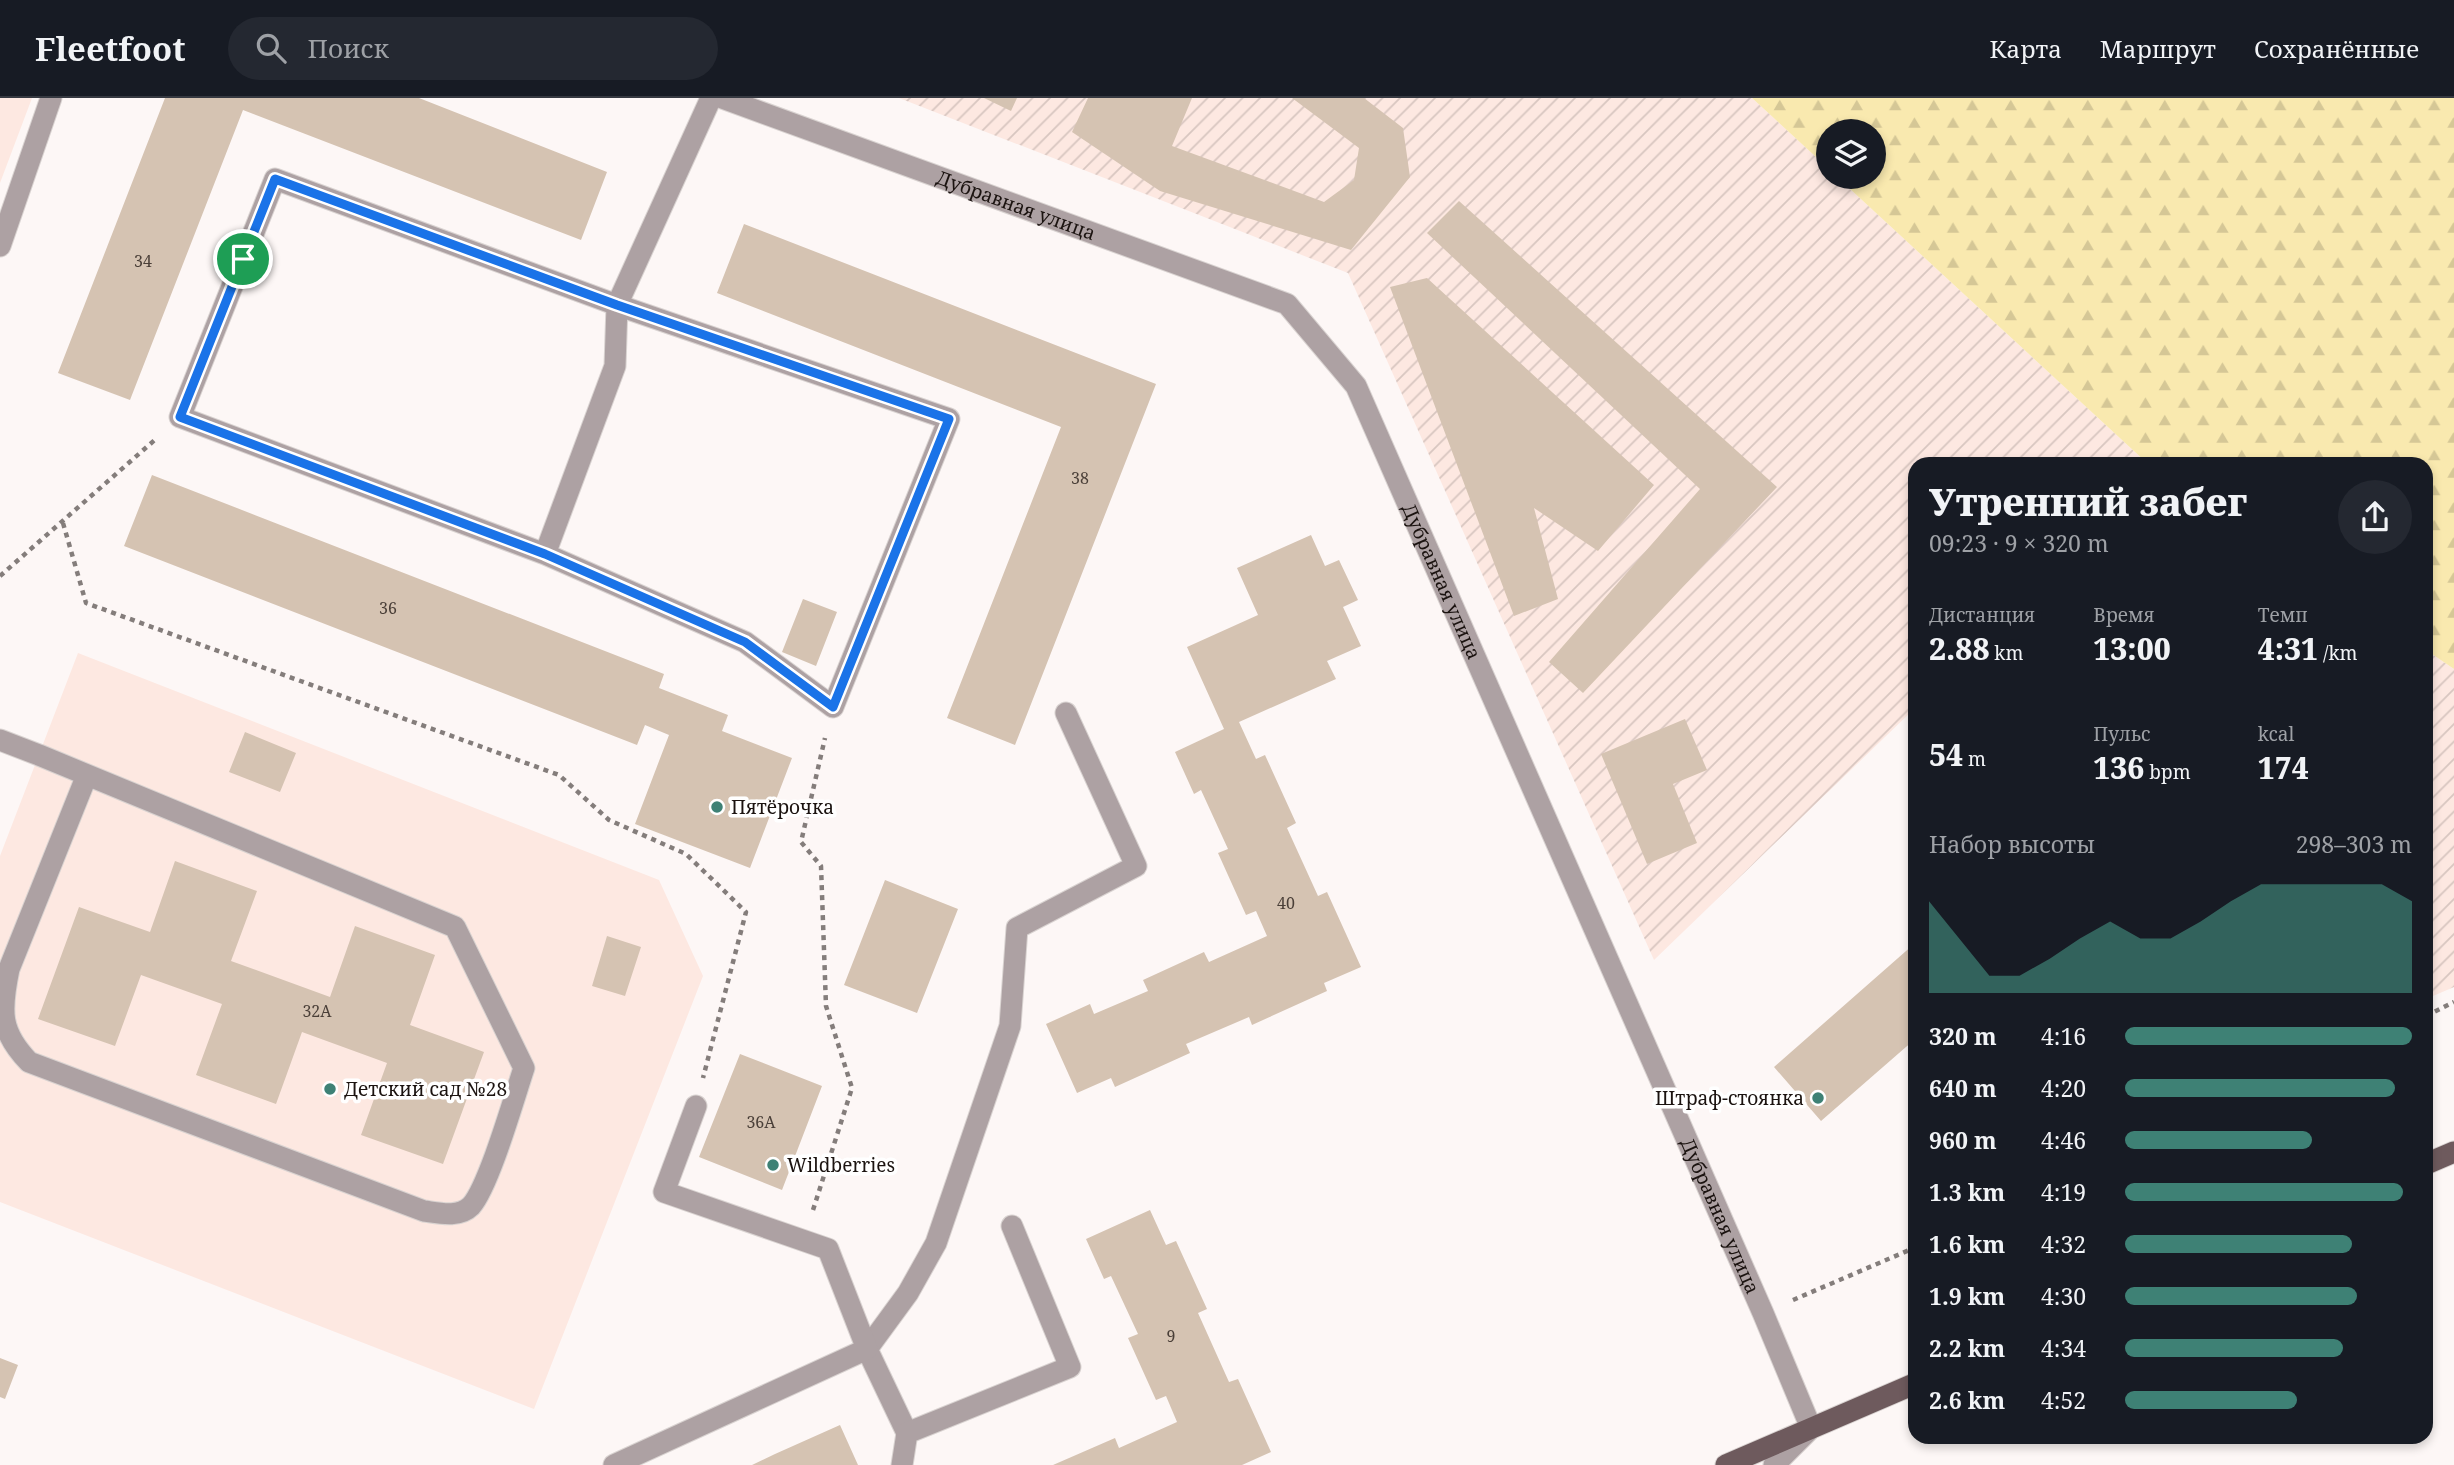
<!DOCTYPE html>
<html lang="ru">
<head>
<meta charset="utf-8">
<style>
	:root { --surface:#171b24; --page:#242831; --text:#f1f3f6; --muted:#9ea1a6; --line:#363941; --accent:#3e8175 }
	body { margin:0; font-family:"Noto Serif",serif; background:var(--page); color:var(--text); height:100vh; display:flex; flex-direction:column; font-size:26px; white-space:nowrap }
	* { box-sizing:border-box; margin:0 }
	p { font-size:23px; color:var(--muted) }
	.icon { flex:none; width:38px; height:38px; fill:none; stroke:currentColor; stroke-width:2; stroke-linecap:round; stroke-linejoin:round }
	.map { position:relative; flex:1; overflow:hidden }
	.side { position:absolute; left:1908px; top:359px; width:525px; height:987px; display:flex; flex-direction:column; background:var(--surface); border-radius:21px; box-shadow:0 4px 10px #0003 }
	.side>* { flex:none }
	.tools { position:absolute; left:1816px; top:21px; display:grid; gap:14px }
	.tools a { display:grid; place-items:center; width:70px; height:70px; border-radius:50%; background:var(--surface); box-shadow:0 4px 10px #0003; font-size:35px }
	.pin { position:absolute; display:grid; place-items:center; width:60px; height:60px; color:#fff; margin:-30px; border:4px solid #fff; border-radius:50%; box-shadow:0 2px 7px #0007 }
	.round { display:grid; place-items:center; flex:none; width:74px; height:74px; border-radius:37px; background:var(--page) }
	.summary { display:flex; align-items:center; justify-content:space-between; height:119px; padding:0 21px }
	h1 { font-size:38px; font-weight:800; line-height:52px }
	.figures { display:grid; grid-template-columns:repeat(3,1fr); gap:10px; height:119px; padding:7px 21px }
	.figures div { display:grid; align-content:center }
	.figures b { font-size:30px; font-weight:800 }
	.figures small { font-size:19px; font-weight:400 }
	.figures p { font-size:19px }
	.chart { height:196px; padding:14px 21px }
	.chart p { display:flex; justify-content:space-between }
	.chart svg { width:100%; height:126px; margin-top:7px; fill:var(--accent); opacity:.7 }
	ul { padding:0 21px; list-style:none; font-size:23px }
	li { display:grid; grid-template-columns:112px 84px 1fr; align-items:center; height:52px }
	li i { height:18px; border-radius:9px; background:var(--accent) }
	header { display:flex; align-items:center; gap:42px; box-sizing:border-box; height:98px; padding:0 35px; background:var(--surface); border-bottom:2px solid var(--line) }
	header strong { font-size:33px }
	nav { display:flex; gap:38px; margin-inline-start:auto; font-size:24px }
	.search { width:490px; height:63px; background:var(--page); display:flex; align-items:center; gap:18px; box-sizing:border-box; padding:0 24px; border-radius:38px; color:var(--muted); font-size:26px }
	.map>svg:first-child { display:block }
</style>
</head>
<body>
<header>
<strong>Fleetfoot</strong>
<div class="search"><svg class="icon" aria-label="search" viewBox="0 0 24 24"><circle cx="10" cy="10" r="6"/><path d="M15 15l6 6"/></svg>Поиск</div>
<nav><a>Карта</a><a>Маршрут</a><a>Сохранённые</a></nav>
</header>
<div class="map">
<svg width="2454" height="1367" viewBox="0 0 2454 1367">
	<defs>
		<pattern id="industrial-furrows" width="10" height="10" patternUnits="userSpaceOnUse" patternTransform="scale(1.75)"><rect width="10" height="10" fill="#fde8e1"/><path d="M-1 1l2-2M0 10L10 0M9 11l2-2" fill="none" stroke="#d8c6c0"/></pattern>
		<pattern id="forest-firs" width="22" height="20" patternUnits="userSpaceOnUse" patternTransform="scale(1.75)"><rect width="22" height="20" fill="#f9e9af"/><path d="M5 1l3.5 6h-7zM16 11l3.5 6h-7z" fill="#d5c796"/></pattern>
	</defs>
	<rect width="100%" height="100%" fill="#fdf7f6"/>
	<!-- built -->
	<path fill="#fde8e1" d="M0,0H32L0,85Z
		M78,555L659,782L703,878L534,1311L0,1104V758Z"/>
	<!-- industrial -->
	<path fill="url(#industrial-furrows)" d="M899,0H1752L1829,71V79H1837L2148,366H1914V611L1654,862L1348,175Z
		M2426,552L2454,571V889L2426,901Z"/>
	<!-- forest -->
	<path fill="url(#forest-firs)" d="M1752,0H2454V571L2426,552V366H2148L1837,79H1874V33H1829V71Z"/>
	<!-- building -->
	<path fill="#d5c3b2" d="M165,0H419L607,74L581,142L243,12L130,302L58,275Z
		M984,0H1017L1011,13Z
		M1088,0H1192L1172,48L1324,104L1354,82L1359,50L1292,0H1364L1403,30L1410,79L1351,152L1160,93L1072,34Z
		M1459,103L1777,389L1583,595L1549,564L1700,391L1427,135Z
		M744,126L1156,286L1015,647L947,620L1061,329L717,195Z
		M1427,180L1654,387L1598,453L1534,410L1558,501L1514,518L1390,189Z
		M152,377L664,576L659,590L728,617L722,633L792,660L750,770L635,726L669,637L645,627L637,647L124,448Z
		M1311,437L1325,468L1339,462L1358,502L1343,509L1361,548L1327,563L1336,581L1239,624L1256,661L1265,657L1296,725L1287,730L1318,798L1327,794L1361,869L1324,885L1327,893L1252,927L1249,919L1186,946L1190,955L1115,989L1111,980L1077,995L1046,926L1090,906L1094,916L1148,893L1143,882L1204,854L1209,864L1267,838L1256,813L1246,817L1218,755L1228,751L1201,692L1194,696L1175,654L1224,631L1187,549L1258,517L1237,470Z
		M803,501L837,514L816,568L782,554Z
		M1685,621L1707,672L1673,686L1697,745L1647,766L1601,656Z
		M245,634L296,655L280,694L229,674Z
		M175,763L257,793L231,863L330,899L355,828L435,857L410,927L484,954L443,1066L361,1037L387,965L302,934L276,1006L196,977L222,906L141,877L115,948L38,921L79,809L150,834Z
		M885,782L958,811L917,915L844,887Z
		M607,838L641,849L625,898L592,888Z
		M1914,846V942L1821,1023L1774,969Z
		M740,956L822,988L782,1092L699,1059Z
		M1150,1112L1166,1147L1176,1143L1207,1211L1198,1215L1229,1284L1238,1281L1271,1354L1242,1367H1053L1115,1340L1119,1350L1177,1324L1166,1298L1156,1302L1128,1240L1138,1236L1111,1178L1104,1181L1086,1141Z
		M0,1260L18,1267L5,1301L0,1299Z
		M840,1327L858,1367H752L775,1356Z"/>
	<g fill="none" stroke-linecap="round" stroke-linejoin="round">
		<!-- minor casing -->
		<g stroke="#d9d3d1" stroke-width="23">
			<g id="minor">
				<path id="s1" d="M722,0L1287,206L1356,288L1763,1215L1811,1330L1774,1367"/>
				<path d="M0,148L51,0"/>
				<path d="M545,456L745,544L833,609L949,321L617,207L275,81L180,319L545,456L615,268L617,207L711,0"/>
				<path d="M0,642L39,657L455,829L524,970C514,1000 489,1088 471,1108C459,1120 439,1115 424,1113L29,964C0,934 0,914 9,871L87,677"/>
				<path d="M907,1335L867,1251L908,1195L936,1145L1010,928L1017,830L1136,768L1066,615"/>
				<path d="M614,1367L867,1251L828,1151L664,1094L696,1008"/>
				<path d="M902,1367L907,1335L1070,1269L1012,1128"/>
			</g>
		</g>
		<!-- major casing -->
		<g stroke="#d9d3d1" stroke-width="23">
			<path id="major" d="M2426,1066L2454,1054
				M1726,1367L1914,1286"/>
		</g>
		<!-- path -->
		<path stroke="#847d7b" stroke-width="4.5" stroke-dasharray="5 5" stroke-linecap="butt" d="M63,425L86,505L559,677L609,722L686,756L746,814L703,980
			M0,478L157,340
			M2426,918L2454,904
			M813,1112L852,990L826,908L821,768L801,744L825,640
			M1793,1202L1914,1150"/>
		<!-- minor -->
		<use href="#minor" stroke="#ada1a3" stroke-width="21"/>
		<!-- major -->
		<use href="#major" stroke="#6e5a5d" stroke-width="21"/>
	</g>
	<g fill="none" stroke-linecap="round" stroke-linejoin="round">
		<!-- route casing -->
		<g stroke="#fff" stroke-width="14">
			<path id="route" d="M275,81L617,207L949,321L833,609L745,544L545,456L180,319Z"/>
		</g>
		<!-- route -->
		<use href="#route" stroke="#1a73e8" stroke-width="9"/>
	</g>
	<!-- markers -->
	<g fill="#3e8175" stroke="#fff" stroke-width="2.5">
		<circle cx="717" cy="709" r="7"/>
		<circle cx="330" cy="991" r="7"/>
		<circle cx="1818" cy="1000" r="7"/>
		<circle cx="773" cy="1067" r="7"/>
	</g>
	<g text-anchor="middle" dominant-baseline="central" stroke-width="7" stroke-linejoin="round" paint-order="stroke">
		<!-- number labels -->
		<g font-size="16" fill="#4a3f38">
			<text x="143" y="163">34</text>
			<text x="1080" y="380">38</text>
			<text x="388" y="510">36</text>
			<text x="1286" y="805">40</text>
			<text x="317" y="913">32А</text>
			<text x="761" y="1024">36А</text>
			<text x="1171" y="1238">9</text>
		</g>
		<!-- street labels -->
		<g font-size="19" fill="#1b1310" stroke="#fff">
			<text stroke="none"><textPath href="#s1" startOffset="313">Дубравная улица</textPath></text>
			<text stroke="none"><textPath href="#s1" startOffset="922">Дубравная улица</textPath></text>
			<text stroke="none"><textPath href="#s1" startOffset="1615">Дубравная улица</textPath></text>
		</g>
		<!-- poi labels -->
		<g font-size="19" fill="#1b1310" stroke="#fff" text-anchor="start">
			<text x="731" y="709">Пятёрочка</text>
			<text x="344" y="991">Детский сад №28</text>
			<text x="1804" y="1000" text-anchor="end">Штраф-стоянка</text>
			<text x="787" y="1067">Wildberries</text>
		</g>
	</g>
</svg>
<div class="tools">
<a><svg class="icon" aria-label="layers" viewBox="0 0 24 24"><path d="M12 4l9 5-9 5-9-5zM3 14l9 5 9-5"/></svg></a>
</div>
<div class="pin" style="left:243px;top:161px;background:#1e9e55"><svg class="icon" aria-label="arrive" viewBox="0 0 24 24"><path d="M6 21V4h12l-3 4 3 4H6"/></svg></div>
<section class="side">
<div class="summary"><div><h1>Утренний забег</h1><p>09:23 · 9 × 320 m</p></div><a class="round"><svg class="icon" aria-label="share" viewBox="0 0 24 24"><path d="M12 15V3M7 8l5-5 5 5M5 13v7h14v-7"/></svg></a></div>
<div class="figures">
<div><p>Дистанция</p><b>2.88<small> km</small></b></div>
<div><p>Время</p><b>13:00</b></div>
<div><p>Темп</p><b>4:31<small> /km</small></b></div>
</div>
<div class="figures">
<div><b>54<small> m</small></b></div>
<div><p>Пульс</p><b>136<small> bpm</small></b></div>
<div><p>kcal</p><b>174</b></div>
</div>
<div class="chart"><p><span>Набор высоты</span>298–303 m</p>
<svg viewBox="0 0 160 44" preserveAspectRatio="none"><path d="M0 44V12L10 25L20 38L30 38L40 32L50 25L60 19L70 25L80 25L90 19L100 12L110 6L120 6L130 6L140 6L150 6L160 12V44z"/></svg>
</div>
<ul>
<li><b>320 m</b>4:16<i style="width:100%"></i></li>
<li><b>640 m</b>4:20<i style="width:94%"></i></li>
<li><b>960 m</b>4:46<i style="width:65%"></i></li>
<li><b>1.3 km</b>4:19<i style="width:97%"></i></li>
<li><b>1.6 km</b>4:32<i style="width:79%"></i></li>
<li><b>1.9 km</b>4:30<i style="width:81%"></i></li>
<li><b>2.2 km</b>4:34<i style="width:76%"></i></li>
<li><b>2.6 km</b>4:52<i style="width:60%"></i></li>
</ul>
</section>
</div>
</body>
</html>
